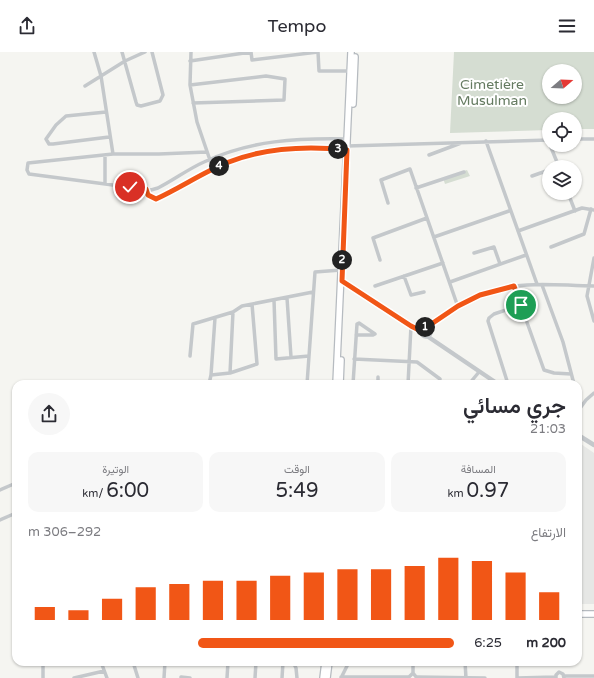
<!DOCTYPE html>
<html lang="ar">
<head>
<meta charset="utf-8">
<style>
	:root { --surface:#fff; --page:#f7f7f7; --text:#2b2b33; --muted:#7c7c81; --accent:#f15616 }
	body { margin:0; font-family:"Varela Round",Vazirmatn,sans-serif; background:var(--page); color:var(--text); direction:rtl; height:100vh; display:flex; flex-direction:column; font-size:15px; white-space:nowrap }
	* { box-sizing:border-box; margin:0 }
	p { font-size:13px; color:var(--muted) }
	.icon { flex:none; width:22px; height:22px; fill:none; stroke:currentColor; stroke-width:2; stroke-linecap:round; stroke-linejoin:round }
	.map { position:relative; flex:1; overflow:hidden; direction:ltr }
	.panel { position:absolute; left:12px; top:328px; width:570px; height:286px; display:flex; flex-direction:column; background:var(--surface); border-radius:12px; box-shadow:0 1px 3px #0004; direction:rtl }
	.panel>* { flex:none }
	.needle { width:26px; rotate:71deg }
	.controls { position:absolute; left:542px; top:12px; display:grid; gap:8px }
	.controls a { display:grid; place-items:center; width:40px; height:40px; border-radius:50%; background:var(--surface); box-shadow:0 1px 3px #0004; font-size:20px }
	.pin { position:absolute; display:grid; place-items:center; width:34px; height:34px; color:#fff; margin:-17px; border:2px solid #fff; border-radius:50%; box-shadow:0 1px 4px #0007 }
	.km { position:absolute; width:20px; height:20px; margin:-10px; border-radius:50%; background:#222; color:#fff; font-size:11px; line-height:20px; text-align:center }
	.round { display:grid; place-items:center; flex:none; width:42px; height:42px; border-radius:21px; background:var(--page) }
	.summary { display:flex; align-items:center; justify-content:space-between; height:68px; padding:0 16px }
	h1 { font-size:22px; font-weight:600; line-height:30px }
	.figures { display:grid; grid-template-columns:repeat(3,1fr); gap:6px; height:68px; padding:4px 16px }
	.figures div { display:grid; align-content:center; border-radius:10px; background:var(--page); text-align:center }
	.figures b { font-size:20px; font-weight:600 }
	.figures small { font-size:11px; font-weight:400 }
	.figures p { font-size:11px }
	.chart { height:112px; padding:8px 16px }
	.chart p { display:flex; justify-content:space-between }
	.chart svg { width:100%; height:72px; margin-top:4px; stroke:var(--accent); stroke-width:6 }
	ul { padding:0 16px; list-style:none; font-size:13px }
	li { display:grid; grid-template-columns:64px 48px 1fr; align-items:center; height:30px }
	li i { height:10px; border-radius:5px; background:var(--accent) }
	header { display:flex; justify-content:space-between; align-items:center; height:52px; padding:0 16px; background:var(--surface); font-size:18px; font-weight:600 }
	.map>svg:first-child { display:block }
</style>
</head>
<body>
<header><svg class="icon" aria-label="menu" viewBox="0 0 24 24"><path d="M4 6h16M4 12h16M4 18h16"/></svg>Tempo<svg class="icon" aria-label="share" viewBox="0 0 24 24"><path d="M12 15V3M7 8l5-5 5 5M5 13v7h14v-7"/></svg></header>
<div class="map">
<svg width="594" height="626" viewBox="0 0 594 626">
	<rect width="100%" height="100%" fill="#f5f5f1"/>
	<!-- built -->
	<path fill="#e6e7e5" d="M578,390L594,401V552H578Z"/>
	<!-- green -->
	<path fill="#d5ddd2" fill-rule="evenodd" d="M454,0H594V77H575V67H549V78L450,81ZM549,19H575V45H549Z
		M467,118L470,124L445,132L443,126Z"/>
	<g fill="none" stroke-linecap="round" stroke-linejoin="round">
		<!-- secondary casing -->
		<g stroke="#b6bbc0" stroke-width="8">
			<path id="secondary" d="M353,52L355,5
				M336,332L351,0
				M340,332L341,308
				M578,562H594
				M323,626L325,610
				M327,626L329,610"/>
		</g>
		<!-- minor -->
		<path stroke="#c4c8cb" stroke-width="3.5" d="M94,0L101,24L113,102L28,111L27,118L29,122L151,138L158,136C174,128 188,117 204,110C250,88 298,86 348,87
			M122,0L136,50L137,53L141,54L160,49L163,43L152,0
			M318,0L319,19H350
			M190,9L251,0L252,8L318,0
			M190,33L191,0
			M85,34L125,9L145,0
			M193,51L284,48L285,27L266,24L190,33L197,70L213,117C255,99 302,94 347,98
			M106,60L66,64L56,73L46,87L49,92H53L109,85
			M575,87H594
			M486,89L537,232
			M550,93L559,115
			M347,94L549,88
			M113,102H159L207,100
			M105,103V132
			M429,103L461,91
			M532,124L549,118
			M416,136L464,120
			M146,137L148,143L155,147L172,140L213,117
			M568,141L575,159
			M388,151L381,128L410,117L458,255
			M518,179L582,156L594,158
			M434,185L509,159
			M551,195L584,182L591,157
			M474,201L494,195L500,212
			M594,206L587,244L594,269
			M380,208L373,186L427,166
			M404,224L411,243L424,240
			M450,230L526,203
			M542,233L563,290L574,332
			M375,234L443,211
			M514,234L544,318L554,321L571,322
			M287,246L291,305
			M274,248L276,307L309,304
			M427,275C452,256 483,237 515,234C541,230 568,234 594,234
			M190,304L193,272L233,260L242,254L313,240
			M354,307L417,310L440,327
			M230,321L233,260
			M211,323L230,321L257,312L252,252
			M209,332L211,323L215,266
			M307,332L315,220L341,218
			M353,332L357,272L359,271L375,282L373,283H356
			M378,332V325
			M408,332L411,274
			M469,332L479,320
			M508,332L488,269L489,266L494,262L521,253
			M578,350L579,356
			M578,359L586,348L594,341
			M0,438L16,431
			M0,468L16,461
			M101,610L107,626
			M133,610L138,626
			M293,610L296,616L297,626
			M413,610V621
			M465,610L466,626
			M517,610V626
			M283,612H294
			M564,624H594
			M181,625L190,626
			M341,625H409L413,621L417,626
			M417,625L485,626
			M43,626V610
			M74,626L104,619
			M164,626L165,610
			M227,626L228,610
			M255,626L256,610
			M282,626L283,610
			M341,626L349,610
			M517,626L555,625
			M556,626V623L559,620L563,622L564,626"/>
		<!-- tertiary -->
		<path stroke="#c4c8cb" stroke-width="4.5" d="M342,229L411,274L421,279
			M421.5 280a4.5 4.5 0 1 1 9 0a4.5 4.5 0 1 1-9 0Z
			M427,284L498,332
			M578,383L594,393"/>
		<!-- secondary -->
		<use href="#secondary" stroke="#fff" stroke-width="5.5"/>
	</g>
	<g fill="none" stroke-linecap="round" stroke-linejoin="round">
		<!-- route casing -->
		<g stroke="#fff" stroke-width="8">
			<path id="route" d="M130,135L146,137L148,143L156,147C180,136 202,121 226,111C263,96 308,94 347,98L342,229L411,274L421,279L458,254L480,243L514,234L521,253"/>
		</g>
		<!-- route -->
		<use href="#route" stroke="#f15616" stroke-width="5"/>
	</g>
	<g text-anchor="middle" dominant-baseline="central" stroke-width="4" stroke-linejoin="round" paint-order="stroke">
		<!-- park labels -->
		<g font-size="14" fill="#657b61" stroke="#fff">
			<text x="492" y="32">Cimetière<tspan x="492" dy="16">Musulman</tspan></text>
		</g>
	</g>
</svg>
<div class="controls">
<a><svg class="needle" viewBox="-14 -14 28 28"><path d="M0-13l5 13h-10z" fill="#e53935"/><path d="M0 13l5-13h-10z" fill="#7c7c81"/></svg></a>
<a><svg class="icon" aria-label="locate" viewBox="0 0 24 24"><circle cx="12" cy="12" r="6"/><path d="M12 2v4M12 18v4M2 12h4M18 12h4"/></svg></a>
<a><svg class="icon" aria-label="layers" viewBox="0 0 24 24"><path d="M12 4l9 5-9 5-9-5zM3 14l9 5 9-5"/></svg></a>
</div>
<div class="pin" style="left:521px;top:253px;background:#1e9e55"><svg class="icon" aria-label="arrive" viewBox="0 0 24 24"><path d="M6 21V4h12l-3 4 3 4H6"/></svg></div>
<div class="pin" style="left:130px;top:135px;background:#d93025"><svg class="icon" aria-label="check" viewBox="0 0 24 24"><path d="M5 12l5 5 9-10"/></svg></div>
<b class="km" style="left:425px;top:275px">1</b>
<b class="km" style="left:342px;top:208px">2</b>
<b class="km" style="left:338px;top:97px">3</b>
<b class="km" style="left:219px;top:114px">4</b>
<section class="panel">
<div class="summary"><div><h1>جري مسائي</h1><p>21:03</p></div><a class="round"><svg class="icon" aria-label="share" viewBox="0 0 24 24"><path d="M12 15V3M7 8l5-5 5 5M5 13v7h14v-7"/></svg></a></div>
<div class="figures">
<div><p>المسافة</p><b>0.97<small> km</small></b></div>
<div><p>الوقت</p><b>5:49</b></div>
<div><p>الوتيرة</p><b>6:00<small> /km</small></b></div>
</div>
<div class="chart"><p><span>الارتفاع</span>292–306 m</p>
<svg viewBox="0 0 160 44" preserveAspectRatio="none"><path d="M5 44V36M15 44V38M25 44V31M35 44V24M45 44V22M55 44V20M65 44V20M75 44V17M85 44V15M95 44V13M105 44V13M115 44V11M125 44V6M135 44V8M145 44V15M155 44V27"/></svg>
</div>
<ul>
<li><b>200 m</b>6:25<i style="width:60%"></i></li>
</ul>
</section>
</div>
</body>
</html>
